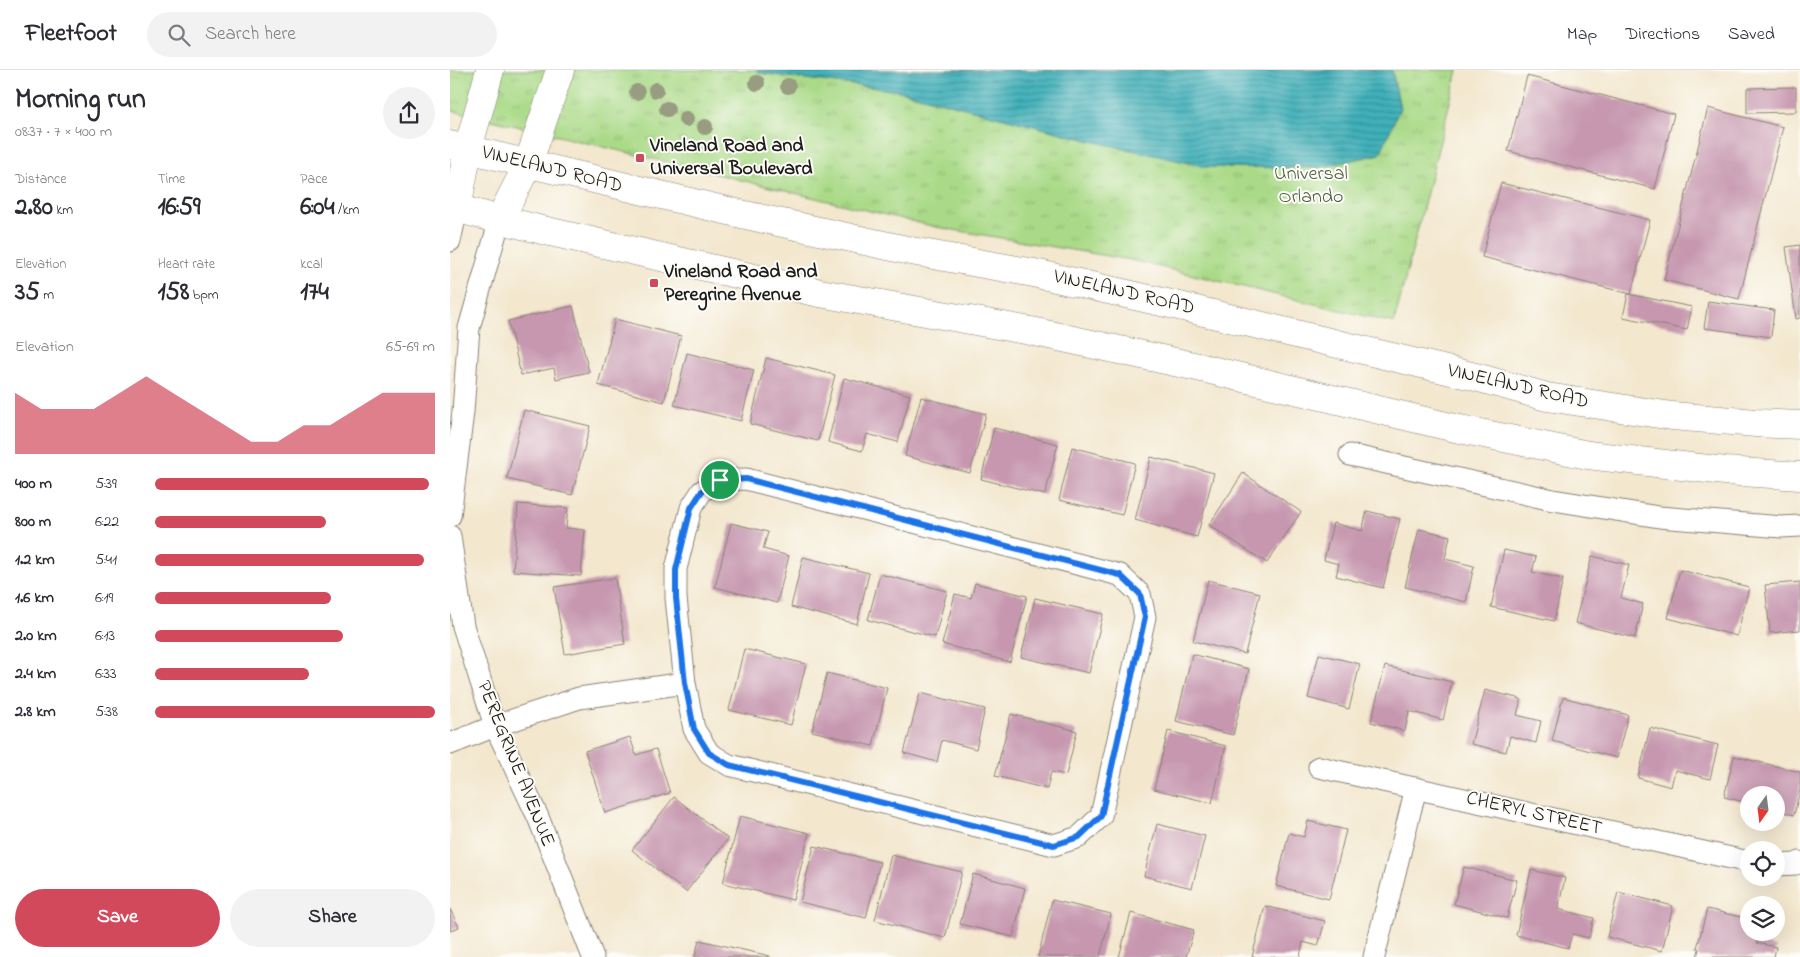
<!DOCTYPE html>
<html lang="en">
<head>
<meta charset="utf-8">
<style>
	:root { --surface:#fff; --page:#f2f2f3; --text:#2b2b33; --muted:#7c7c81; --line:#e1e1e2; --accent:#d1495b }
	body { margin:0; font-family:"Indie Flower",sans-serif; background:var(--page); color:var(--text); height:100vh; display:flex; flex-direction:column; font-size:19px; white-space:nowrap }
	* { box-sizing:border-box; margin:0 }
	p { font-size:16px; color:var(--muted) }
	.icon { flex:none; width:28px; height:28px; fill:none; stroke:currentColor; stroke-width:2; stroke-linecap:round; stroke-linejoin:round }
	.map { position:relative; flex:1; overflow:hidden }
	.side { display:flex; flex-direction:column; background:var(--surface); width:450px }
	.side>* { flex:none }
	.needle { width:32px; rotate:194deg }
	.buttons { position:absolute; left:1290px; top:716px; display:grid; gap:10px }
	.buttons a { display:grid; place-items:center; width:45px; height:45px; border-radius:50%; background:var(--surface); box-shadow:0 5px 20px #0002; font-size:25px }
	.pin { position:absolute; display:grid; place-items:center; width:42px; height:42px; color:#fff; margin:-21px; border:2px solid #fff; border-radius:50%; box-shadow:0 1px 5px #0007 }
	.round { display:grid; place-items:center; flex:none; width:52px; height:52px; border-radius:26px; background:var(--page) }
	.summary { display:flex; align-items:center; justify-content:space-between; height:85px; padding:0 15px }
	h1 { font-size:28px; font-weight:700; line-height:38px }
	.stats { display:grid; grid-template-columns:repeat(3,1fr); gap:8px; height:85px; padding:5px 15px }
	.stats div { display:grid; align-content:center }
	.stats b { font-size:25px; font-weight:700 }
	.stats small { font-size:14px; font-weight:400 }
	.stats p { font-size:14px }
	.chart { height:140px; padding:10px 15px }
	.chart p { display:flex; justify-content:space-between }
	.chart svg { width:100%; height:90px; margin-top:5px; fill:var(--accent); opacity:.7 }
	.primary-button { display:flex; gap:10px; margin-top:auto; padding:10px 15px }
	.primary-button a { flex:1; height:58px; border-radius:30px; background:var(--accent); color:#fff; font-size:20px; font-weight:700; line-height:58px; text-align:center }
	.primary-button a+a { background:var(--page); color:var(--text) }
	ul { padding:0 15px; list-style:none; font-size:16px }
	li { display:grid; grid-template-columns:80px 60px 1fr; align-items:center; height:38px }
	li i { height:12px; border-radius:6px; background:var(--accent) }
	header { display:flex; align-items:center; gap:30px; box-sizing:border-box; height:70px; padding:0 25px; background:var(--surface); border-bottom:1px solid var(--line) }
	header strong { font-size:24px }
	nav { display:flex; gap:28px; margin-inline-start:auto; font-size:18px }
	.search { width:350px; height:45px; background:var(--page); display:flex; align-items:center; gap:12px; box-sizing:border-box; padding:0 18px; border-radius:28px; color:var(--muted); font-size:19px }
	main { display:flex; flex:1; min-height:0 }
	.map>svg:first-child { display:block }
</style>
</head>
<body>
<header>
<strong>Fleetfoot</strong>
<div class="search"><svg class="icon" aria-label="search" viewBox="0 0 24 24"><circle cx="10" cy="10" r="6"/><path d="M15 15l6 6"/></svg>Search here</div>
<nav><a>Map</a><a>Directions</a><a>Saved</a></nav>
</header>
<main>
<section class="side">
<div class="summary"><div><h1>Morning run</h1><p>08:37 · 7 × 400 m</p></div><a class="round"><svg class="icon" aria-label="share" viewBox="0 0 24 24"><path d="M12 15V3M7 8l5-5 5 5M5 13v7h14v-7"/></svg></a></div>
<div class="stats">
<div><p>Distance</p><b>2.80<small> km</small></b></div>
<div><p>Time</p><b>16:59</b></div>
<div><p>Pace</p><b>6:04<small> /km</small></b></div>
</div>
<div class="stats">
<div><p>Elevation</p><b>35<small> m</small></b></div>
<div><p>Heart rate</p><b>158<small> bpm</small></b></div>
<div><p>kcal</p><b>174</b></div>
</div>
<div class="chart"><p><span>Elevation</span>65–69 m</p>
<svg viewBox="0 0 160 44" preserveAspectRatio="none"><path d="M0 44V14L10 22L20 22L30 22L40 14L50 6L60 14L70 22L80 30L90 38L100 38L110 30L120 30L130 22L140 14L150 14L160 14V44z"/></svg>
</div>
<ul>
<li><b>400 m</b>5:39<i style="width:98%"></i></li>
<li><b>800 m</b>6:22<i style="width:61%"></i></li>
<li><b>1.2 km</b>5:41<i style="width:96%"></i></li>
<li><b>1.6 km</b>6:19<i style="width:63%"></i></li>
<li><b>2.0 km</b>6:13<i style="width:67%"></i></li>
<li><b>2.4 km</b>6:33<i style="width:55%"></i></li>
<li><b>2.8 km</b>5:38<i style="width:100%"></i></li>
</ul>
<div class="primary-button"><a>Save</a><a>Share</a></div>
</section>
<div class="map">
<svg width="1350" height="887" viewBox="0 0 1350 887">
	<defs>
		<pattern id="park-tufts" width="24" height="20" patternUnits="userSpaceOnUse" patternTransform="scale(1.25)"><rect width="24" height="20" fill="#aada88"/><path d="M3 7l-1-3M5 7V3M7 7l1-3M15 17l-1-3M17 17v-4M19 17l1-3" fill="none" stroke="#92ba75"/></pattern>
		<pattern id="water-rules" width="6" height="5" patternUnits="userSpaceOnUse" patternTransform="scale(1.25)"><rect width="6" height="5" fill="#40b0b9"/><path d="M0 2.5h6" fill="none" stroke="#358e96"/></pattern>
	</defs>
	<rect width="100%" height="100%" fill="#fdfcf7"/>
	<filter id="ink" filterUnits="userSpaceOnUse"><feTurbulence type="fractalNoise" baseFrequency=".02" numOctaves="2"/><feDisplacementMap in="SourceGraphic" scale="10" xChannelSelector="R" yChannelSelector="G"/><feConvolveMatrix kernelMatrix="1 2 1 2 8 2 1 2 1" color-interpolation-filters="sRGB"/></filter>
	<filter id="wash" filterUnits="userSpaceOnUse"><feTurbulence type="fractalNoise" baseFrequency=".0096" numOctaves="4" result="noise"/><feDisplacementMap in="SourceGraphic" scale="20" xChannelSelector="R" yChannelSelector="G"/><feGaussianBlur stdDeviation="1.12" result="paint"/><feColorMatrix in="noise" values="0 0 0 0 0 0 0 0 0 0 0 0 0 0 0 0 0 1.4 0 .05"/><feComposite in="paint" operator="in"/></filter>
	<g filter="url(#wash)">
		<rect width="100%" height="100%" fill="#f3e7ce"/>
		<!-- park -->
		<path fill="url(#park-tufts)" stroke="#637b52" d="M0,0H1008L944,253L681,190L486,157L0,40Z"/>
		<!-- water -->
		<path fill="url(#water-rules)" stroke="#2e666a" d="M307,0H942L950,38L930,84L867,98L757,97L641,71L450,21L308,3Z"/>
		<g id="blocks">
			<!-- building -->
			<path fill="#c697af" d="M1077,6L1224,44L1205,119L1058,81Z
				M1346,17V42L1297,43V18Z
				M1258,38L1333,57L1289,229L1214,210Z
				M1051,113L1200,150L1181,224L1032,187Z
				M1350,175V248L1346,249L1336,177Z
				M1178,224L1242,237L1237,260L1173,247Z
				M1258,231L1324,240L1321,267L1254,258Z
				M123,236L139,302L106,309L104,298L71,305L58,251Z
				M165,249L231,266L214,332L148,315Z
				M237,283L304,300L291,351L224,335Z
				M316,288L385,305L368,371L300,354Z
				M394,308L460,325L448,372L417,364L412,381L378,372Z
				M471,327L536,344L520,403L455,386Z
				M74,340L140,356L122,425L57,409Z
				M544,358L608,374L595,425L531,409Z
				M622,377L685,393L672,445L609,430Z
				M701,387L764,403L747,467L685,450Z
				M793,403L851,442L817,493L759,455Z
				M68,434L118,438L116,458L135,460L131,506L63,501Z
				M917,441L950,449L933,518L886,506L889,494L874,490L883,453L912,461Z
				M281,453L318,462L313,479L339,486L327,533L265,517Z
				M969,459L1000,466L995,489L1024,496L1016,532L955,517Z
				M1054,480L1086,487L1082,502L1113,509L1104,551L1041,537Z
				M1142,486L1179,495L1171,528L1193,534L1185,568L1125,553Z
				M353,487L419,503L407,554L341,537Z
				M1230,500L1299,517L1287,566L1218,548Z
				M430,504L497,521L485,567L418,550Z
				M165,508L175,574L115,584L104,517Z
				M758,510L810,523L795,584L743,571Z
				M1350,512V560L1320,563L1315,515Z
				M525,513L577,526L560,592L492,574L505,524L521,528Z
				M585,528L653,544L639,603L571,587Z
				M294,579L356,594L341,655L279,640Z
				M742,584L799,599L783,665L726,651Z
				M869,584L910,594L899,639L858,628Z
				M935,596L1002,612L993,650L959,641L955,661L921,652Z
				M377,603L437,618L423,676L362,661Z
				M1035,620L1071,629L1067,645L1091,651L1086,673L1060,666L1056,682L1021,674Z
				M470,623L535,639L526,679L492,670L487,692L454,683Z
				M1113,627L1178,645L1167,688L1102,671Z
				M561,644L627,661L616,705L601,702L597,719L545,706Z
				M1200,658L1268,675L1260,709L1225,700L1221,717L1188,708Z
				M718,661L776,676L762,733L704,719Z
				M180,667L186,685L206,679L220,723L155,743L135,681Z
				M1284,686L1350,702V720L1344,745L1326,740V725H1299V733L1274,727Z
				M224,727L278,769L236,822L182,780Z
				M290,746L359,763L343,830L273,813Z
				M858,751L896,760L879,829L826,816L839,763L854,767Z
				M707,754L755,766L742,818L694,806Z
				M364,776L430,792L416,848L350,832Z
				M441,785L512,802L495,868L425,850Z
				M1014,797L1067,810L1057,848L1004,834Z
				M1081,800L1115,808L1108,839L1144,848L1139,868L1122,864L1118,878L1066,865Z
				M523,804L575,818L563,867L510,854Z
				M1168,822L1223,836L1212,881L1157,867Z
				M602,830L661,844L650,887H588Z
				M815,836L875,851L868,876L853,872L850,887H802Z
				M0,839L9,857L0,861Z
				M1257,839L1299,849V862H1309L1307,873L1326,877L1324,887H1247L1249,879L1247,878Z
				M681,843L744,860L736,887H669Z
				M249,870L320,886V887H245Z"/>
		</g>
	</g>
	<g filter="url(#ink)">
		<use href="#blocks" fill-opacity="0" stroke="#888275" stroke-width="1"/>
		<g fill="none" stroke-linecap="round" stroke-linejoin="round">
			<!-- street casing -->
			<g stroke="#888275" stroke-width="23">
				<path id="street" d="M0,171L7,139
					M900,385L1103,430L1209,447L1332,457L1350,456
					M296,409L670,505L690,524L695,547L651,746L629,767L604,775L279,695L259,683L244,659L235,613L226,528V499L241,438L252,421L271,410Z
					M0,446L13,342L19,258L50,149
					M0,466L13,556L45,656L88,747L143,887
					M0,674L45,656L129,628L235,613
					M869,697L1299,792
					M1326,795L1346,794L1350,792
					M924,887L966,718"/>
			</g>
			<!-- secondary casing -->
			<g stroke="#888275" stroke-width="29">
				<path id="secondary" d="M0,75L291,144L461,181L584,203L725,235L1026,307L1097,327L1222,346L1306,353L1350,355
					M0,137L92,160L370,223L581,261L748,297L1005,358L1138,385L1275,401L1350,406
					M7,139L18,79L40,0
					M50,149L78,94L110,0"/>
			</g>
			<!-- street -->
			<use href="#street" stroke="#fff" stroke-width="21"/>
			<!-- secondary -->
			<use href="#secondary" stroke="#fff" stroke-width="28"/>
		</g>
		<!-- trees -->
		<g fill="#989c81">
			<circle cx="307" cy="13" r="8"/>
			<circle cx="338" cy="16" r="8"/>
			<circle cx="206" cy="20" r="8"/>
			<circle cx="187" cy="22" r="8"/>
			<circle cx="217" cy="39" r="8"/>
			<circle cx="236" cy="49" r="8"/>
			<circle cx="255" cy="57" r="8"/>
		</g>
	</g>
	<g fill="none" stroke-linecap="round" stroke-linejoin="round" filter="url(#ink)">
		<!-- route casing -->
		<g stroke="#fff" stroke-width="10">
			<path id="route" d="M296,409L670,505L690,524L695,547L651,746L629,767L604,775L279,695L259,683L244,659L235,613L226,528V500L241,438L252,421L270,410Z"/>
		</g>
		<!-- route -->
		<use href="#route" stroke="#1a73e8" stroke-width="6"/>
	</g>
	<!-- markers -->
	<g fill="#d1495b" stroke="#fdfcf7" stroke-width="2">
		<rect x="185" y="83" width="10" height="10" rx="2.5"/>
		<rect x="199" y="208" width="10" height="10" rx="2.5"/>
	</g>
	<g text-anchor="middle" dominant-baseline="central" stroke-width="4" stroke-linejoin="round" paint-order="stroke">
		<!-- poi labels -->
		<g font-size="20" font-weight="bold" fill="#1c1c1c" stroke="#fdfcf7" text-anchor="start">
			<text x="200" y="76">Vineland Road and<tspan x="200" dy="23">Universal Boulevard</tspan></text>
			<text x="214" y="202">Vineland Road and<tspan x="214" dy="23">Peregrine Avenue</tspan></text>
		</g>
		<!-- street labels -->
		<g font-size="20" fill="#1c1c1c" stroke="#fdfcf7">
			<text transform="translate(102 100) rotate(14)">VINELAND ROAD</text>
			<text transform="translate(674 223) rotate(13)">VINELAND ROAD</text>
			<text transform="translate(1068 317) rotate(13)">VINELAND ROAD</text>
			<text transform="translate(65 694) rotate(68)">PEREGRINE AVENUE</text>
			<text transform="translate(1084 744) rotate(13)">CHERYL STREET</text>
		</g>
		<!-- park labels -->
		<g font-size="20" fill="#4e5e42" stroke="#fdfcf7">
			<text x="861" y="104">Universal<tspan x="861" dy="23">Orlando</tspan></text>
		</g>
	</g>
</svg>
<div class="buttons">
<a><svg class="needle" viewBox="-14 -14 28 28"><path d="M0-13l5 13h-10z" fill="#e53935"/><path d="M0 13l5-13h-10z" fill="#7c7c81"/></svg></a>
<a><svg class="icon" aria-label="locate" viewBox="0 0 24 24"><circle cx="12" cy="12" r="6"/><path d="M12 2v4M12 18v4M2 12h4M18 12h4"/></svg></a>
<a><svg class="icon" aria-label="layers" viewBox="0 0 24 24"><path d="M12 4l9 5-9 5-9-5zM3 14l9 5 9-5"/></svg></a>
</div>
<div class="pin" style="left:270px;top:410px;background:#1e9e55"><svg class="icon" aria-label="arrive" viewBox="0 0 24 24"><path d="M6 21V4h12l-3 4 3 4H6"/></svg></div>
</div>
</main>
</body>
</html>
